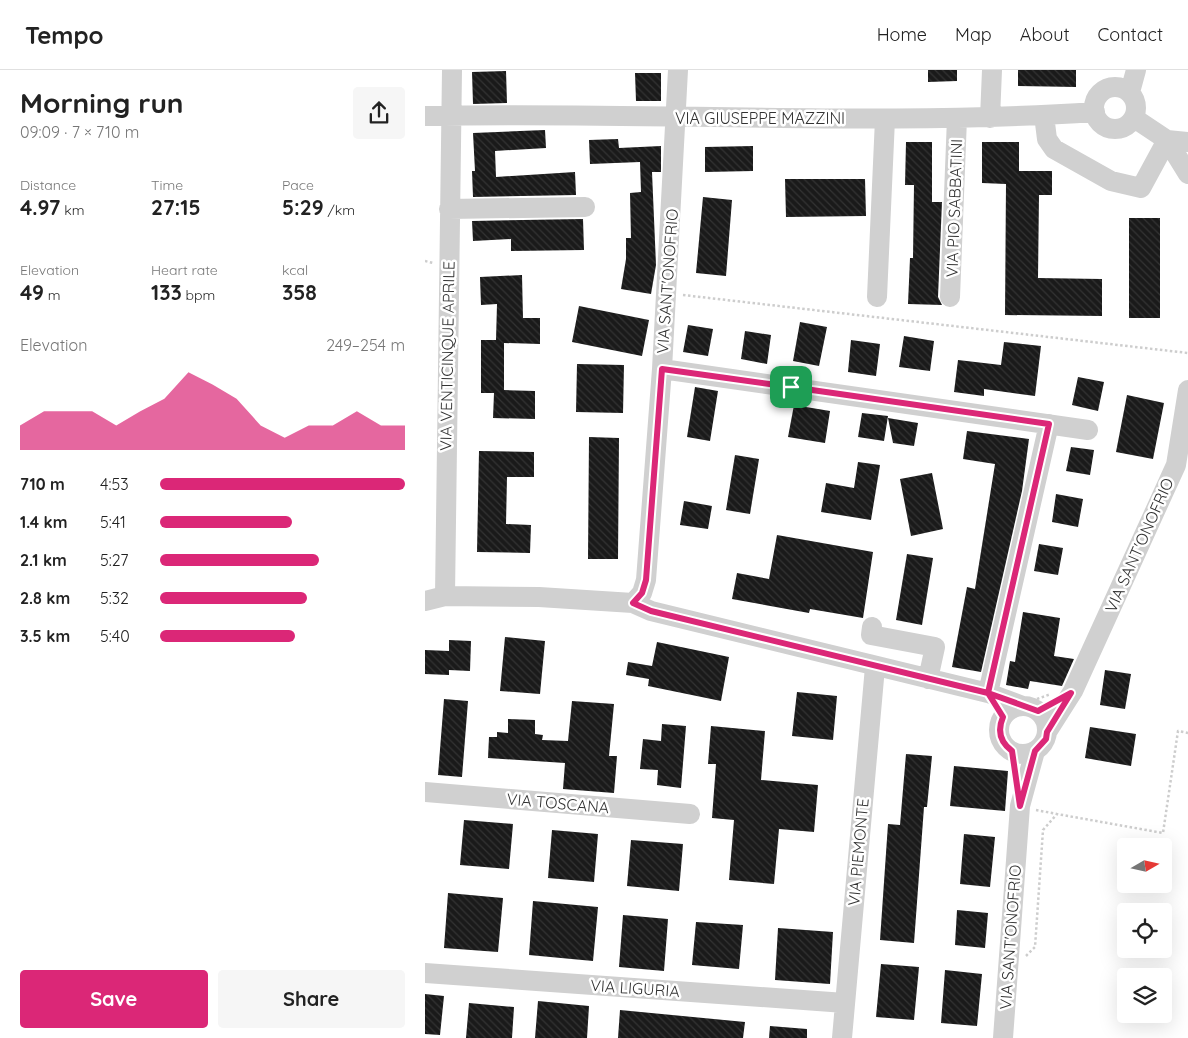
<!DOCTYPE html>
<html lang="en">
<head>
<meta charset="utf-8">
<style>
	:root { --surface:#fff; --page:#f6f6f6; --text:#222; --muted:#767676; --line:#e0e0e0; --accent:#db2777 }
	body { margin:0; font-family:Quicksand,sans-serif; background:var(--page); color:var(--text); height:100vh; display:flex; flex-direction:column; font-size:19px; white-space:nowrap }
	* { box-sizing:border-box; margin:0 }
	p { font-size:16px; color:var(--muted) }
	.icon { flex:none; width:28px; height:28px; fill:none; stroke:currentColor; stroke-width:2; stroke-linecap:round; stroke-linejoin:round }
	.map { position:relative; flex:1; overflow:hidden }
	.details { display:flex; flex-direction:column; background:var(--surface); width:425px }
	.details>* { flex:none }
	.needle { width:32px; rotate:81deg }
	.controls { position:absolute; left:692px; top:768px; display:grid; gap:10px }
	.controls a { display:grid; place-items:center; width:55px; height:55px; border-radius:5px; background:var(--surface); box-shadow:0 5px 20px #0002; font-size:25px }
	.pin { position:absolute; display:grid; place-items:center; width:42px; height:42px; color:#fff; margin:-21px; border-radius:10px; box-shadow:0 2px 8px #0006 }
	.round { display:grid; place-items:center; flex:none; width:52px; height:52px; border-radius:5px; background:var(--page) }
	.overview { display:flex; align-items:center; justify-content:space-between; height:85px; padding:0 20px }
	h1 { font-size:28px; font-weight:700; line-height:38px }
	.figures { display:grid; grid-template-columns:repeat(3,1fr); gap:8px; height:85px; padding:5px 20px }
	.figures div { display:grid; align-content:center }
	.figures b { font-size:21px; font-weight:700 }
	.figures small { font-size:14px; font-weight:400 }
	.figures p { font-size:14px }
	.chart { height:140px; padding:10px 20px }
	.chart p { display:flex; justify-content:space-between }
	.chart svg { width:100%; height:90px; margin-top:5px; fill:var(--accent); opacity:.7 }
	.action { display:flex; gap:10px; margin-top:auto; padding:10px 20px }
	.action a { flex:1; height:58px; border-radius:5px; background:var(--accent); color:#fff; font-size:20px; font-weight:700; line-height:58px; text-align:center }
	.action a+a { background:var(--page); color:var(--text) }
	ul { padding:0 20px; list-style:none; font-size:16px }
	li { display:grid; grid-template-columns:80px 60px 1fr; align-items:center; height:38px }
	li i { height:12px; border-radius:6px; background:var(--accent) }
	header { display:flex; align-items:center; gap:30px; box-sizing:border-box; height:70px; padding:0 25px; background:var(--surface); border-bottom:1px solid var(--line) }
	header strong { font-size:24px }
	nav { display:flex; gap:28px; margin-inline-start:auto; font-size:18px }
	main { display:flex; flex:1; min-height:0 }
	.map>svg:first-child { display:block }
</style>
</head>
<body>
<header>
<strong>Tempo</strong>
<nav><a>Home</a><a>Map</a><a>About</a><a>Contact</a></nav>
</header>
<main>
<section class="details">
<div class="overview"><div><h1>Morning run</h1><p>09:09 · 7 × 710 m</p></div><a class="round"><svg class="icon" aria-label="share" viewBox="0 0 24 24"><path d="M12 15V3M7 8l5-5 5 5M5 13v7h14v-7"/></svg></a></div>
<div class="figures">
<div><p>Distance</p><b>4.97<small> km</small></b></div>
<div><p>Time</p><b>27:15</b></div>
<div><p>Pace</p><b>5:29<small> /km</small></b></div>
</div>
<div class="figures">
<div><p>Elevation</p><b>49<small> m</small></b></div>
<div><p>Heart rate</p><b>133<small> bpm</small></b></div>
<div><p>kcal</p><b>358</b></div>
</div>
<div class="chart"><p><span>Elevation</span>249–254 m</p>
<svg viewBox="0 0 160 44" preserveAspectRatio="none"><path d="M0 44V32L10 25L20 25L30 25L40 32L50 25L60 19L70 6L80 12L90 19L100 32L110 38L120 32L130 32L140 25L150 32L160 32V44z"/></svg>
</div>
<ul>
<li><b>710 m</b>4:53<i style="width:100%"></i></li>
<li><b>1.4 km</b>5:41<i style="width:54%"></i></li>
<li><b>2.1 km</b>5:27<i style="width:65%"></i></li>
<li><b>2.8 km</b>5:32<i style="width:60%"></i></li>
<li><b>3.5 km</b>5:40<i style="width:55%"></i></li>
</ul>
<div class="action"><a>Save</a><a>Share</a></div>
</section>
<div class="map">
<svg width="763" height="968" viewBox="0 0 763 968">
	<defs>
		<pattern id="building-back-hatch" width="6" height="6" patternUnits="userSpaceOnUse" patternTransform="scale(1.25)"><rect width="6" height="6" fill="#1a1a1a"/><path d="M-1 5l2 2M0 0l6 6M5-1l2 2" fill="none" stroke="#333"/></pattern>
	</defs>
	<rect width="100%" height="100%" fill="#fff"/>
	<!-- building -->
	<path fill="url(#building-back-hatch)" d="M503,0H532V11L503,12Z
		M593,0H651V17L593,16Z
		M81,1L82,33L48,34L47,2Z
		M210,3H236V31H211Z
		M120,60L121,78L70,81L71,107L150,102L151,125L48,127L47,101H50L48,63Z
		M193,69L194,78L236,76V102H227L231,195L226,224L196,219L201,189V168H206L205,123L216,122L215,92L165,94L164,70Z
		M481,72H507V132H517L513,227L517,235L483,234L485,188H488L489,115H480Z
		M557,72H594V101H627V125H614L613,208L677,209V246L580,245L581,114L557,113Z
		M328,76V101L280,102V77Z
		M360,109H440L441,146L361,147Z
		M278,127L307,130L301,206L271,203Z
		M704,148H735V248H704Z
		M158,149L159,180L86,181V169L48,171L47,151Z
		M97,205L98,248H115V274L79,273V320L110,321V349L68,348L69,323H56V270H71L72,234L56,235L55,207Z
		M154,236L224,250L217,286L147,272Z
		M375,252L402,257L394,296L368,291Z
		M263,255L288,259L283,286L258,282Z
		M320,261L346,265L342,294L316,289Z
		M479,266L509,271L505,301L474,297Z
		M426,270L455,274L451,306L423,302Z
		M579,272L616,276L610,326L559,319V326L529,322L533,290L576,295Z
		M152,294L199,295L198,343L151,342Z
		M653,307L679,312L673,341L647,335Z
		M270,317L293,321L285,371L262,367Z
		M702,325L739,333L728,389L691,382Z
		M369,335L405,341L400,373L363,367Z
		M437,343L463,346L459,371L433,367Z
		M463,348L493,353L489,376L468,373Z
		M542,361L604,369L597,421L556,602L527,597L542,517L550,519L570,394L538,389Z
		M164,367L194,368L193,489H163Z
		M646,377L669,380L665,405L641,401Z
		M54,381L109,382V407H82L81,454L106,455L105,483L52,482Z
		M310,385L334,389L325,444L301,440Z
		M433,392L455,395L446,450L396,442L401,413L429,418Z
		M507,403L518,459L486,466L475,409Z
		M631,424L658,429L653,457L627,452Z
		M259,431L287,436L283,459L255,455Z
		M352,465L448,482L438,548L385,539L384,543L307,529L312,503L344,509Z
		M614,474L638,478L633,505L609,501Z
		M482,484L508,488L497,555L471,550Z
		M598,542L635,548L629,586L649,589L637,616L605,611L603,619L581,615L585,591L590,592Z
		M80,567L120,571L115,624L75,621Z
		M24,570L46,571L45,601L24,600V605L0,604V580L24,581Z
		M232,572L304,587L296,631L223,616L224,609L201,605L203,592L227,596Z
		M680,600L706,604L700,639L675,635Z
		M372,622L412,626L408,670L367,666Z
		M19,629L43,631L37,707L13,705Z
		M147,631L189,634L184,686H192L189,723L138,719L140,693L63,688L64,667H72V662L83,663V649L110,650V664L118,665L117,670L143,671Z
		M237,654L261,656L256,718L232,715L233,700L215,699L218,669L236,671Z
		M286,656L340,661L336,710L393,715L389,762L354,759L349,814L304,810L309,750L287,748L291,694H283Z
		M665,657L711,664L706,696L660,688Z
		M481,684L507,686L502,737H499L489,873L455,870L463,754L475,755Z
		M529,696L583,701L580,741L525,736Z
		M39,750L88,754L84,799L35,795Z
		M127,760L173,764L169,812L123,808Z
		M539,764L570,767L565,817L535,814Z
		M206,770L258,774L254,821L202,816Z
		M23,823L78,828L73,882L19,878Z
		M108,831L173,837L168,891L104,885Z
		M532,840L563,843L560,878L530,875Z
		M198,845L243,849L239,901L194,897Z
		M271,852L318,855L314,899L267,895Z
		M353,858L408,862L405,914L350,910Z
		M456,894L494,897L489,950L451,947Z
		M520,900L557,904L552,956L516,953Z
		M0,924L19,926L15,965L0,964Z
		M113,931L164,936L162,968H110Z
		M44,933L89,937L87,968H41Z
		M195,940L320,952L318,968H193Z
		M345,956L382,959V968H344Z"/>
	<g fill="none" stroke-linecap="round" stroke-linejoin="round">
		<!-- path -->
		<path stroke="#cdcdcd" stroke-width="2.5" stroke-dasharray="2.5 2.5" stroke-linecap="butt" d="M0,191L8,193
			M258,225L763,283
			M612,629L626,624
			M611,740L632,744
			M601,886L610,877L618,760L632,744L738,763L753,661L763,663"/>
		<!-- minor -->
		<path stroke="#d0d0d0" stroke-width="20" d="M669 38a21 21 0 1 1 42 0a21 21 0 1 1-42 0Z
			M705,22L711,0
			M619,45L622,69L629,79L686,111L716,118L742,70
			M0,46C223,41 447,57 670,42
			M565,48L567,0
			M709,48L742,70L763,72
			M742,70L763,104
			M24,139L160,137
			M452,227L460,49
			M525,227L532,48
			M237,299L663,360
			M20,526L27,0
			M0,531L20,526L114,527L208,533L226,541L563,623L598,636
			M208,533L217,523L221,510L237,299L253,0
			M447,557L446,565L510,577L503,609
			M563,623L624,354
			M574 660a24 24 0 1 1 48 0a24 24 0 1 1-48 0Z
			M622,662L648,621L751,395L763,320
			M0,722L265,744
			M0,903L420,933
			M417,968L450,597
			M578,968L595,736L610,681"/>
	</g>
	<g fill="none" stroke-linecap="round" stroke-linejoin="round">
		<!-- route casing -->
		<g stroke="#fff" stroke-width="10">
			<path id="route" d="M366,317L237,299L221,510L217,523L208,533L226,541L563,623L578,647C572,661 575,672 587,681L595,736L610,681L621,669L622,662L646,623L613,641L563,623L624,354L366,317"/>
		</g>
		<!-- route -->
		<use href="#route" stroke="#db2777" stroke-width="6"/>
	</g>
	<g text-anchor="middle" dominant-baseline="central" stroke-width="5" stroke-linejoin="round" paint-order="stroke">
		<!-- street labels -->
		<g font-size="16" fill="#333" stroke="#fff">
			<text x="335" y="48">VIA GIUSEPPE MAZZINI</text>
			<text transform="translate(529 138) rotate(-88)">VIA PIO SABBATINI</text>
			<text transform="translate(242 211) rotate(-86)">VIA SANT'ONOFRIO</text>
			<text transform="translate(22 286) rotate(-89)">VIA VENTICINQUE APRILE</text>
			<text transform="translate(714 475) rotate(-66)">VIA SANT'ONOFRIO</text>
			<text transform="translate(133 733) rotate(5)">VIA TOSCANA</text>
			<text transform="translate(433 782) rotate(-85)">VIA PIEMONTE</text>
			<text transform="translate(585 867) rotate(-86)">VIA SANT'ONOFRIO</text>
			<text transform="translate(210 918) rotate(4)">VIA LIGURIA</text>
		</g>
	</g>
</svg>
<div class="controls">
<a><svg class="needle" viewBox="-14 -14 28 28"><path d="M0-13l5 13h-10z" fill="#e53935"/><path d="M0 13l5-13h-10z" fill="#767676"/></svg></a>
<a><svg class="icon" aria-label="locate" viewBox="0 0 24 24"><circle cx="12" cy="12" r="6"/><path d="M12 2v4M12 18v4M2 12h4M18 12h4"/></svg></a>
<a><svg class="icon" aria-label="layers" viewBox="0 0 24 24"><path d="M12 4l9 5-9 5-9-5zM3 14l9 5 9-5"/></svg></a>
</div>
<div class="pin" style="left:366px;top:317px;background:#1e9e55"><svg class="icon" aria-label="arrive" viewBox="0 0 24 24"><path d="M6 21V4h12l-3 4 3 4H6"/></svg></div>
</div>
</main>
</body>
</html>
